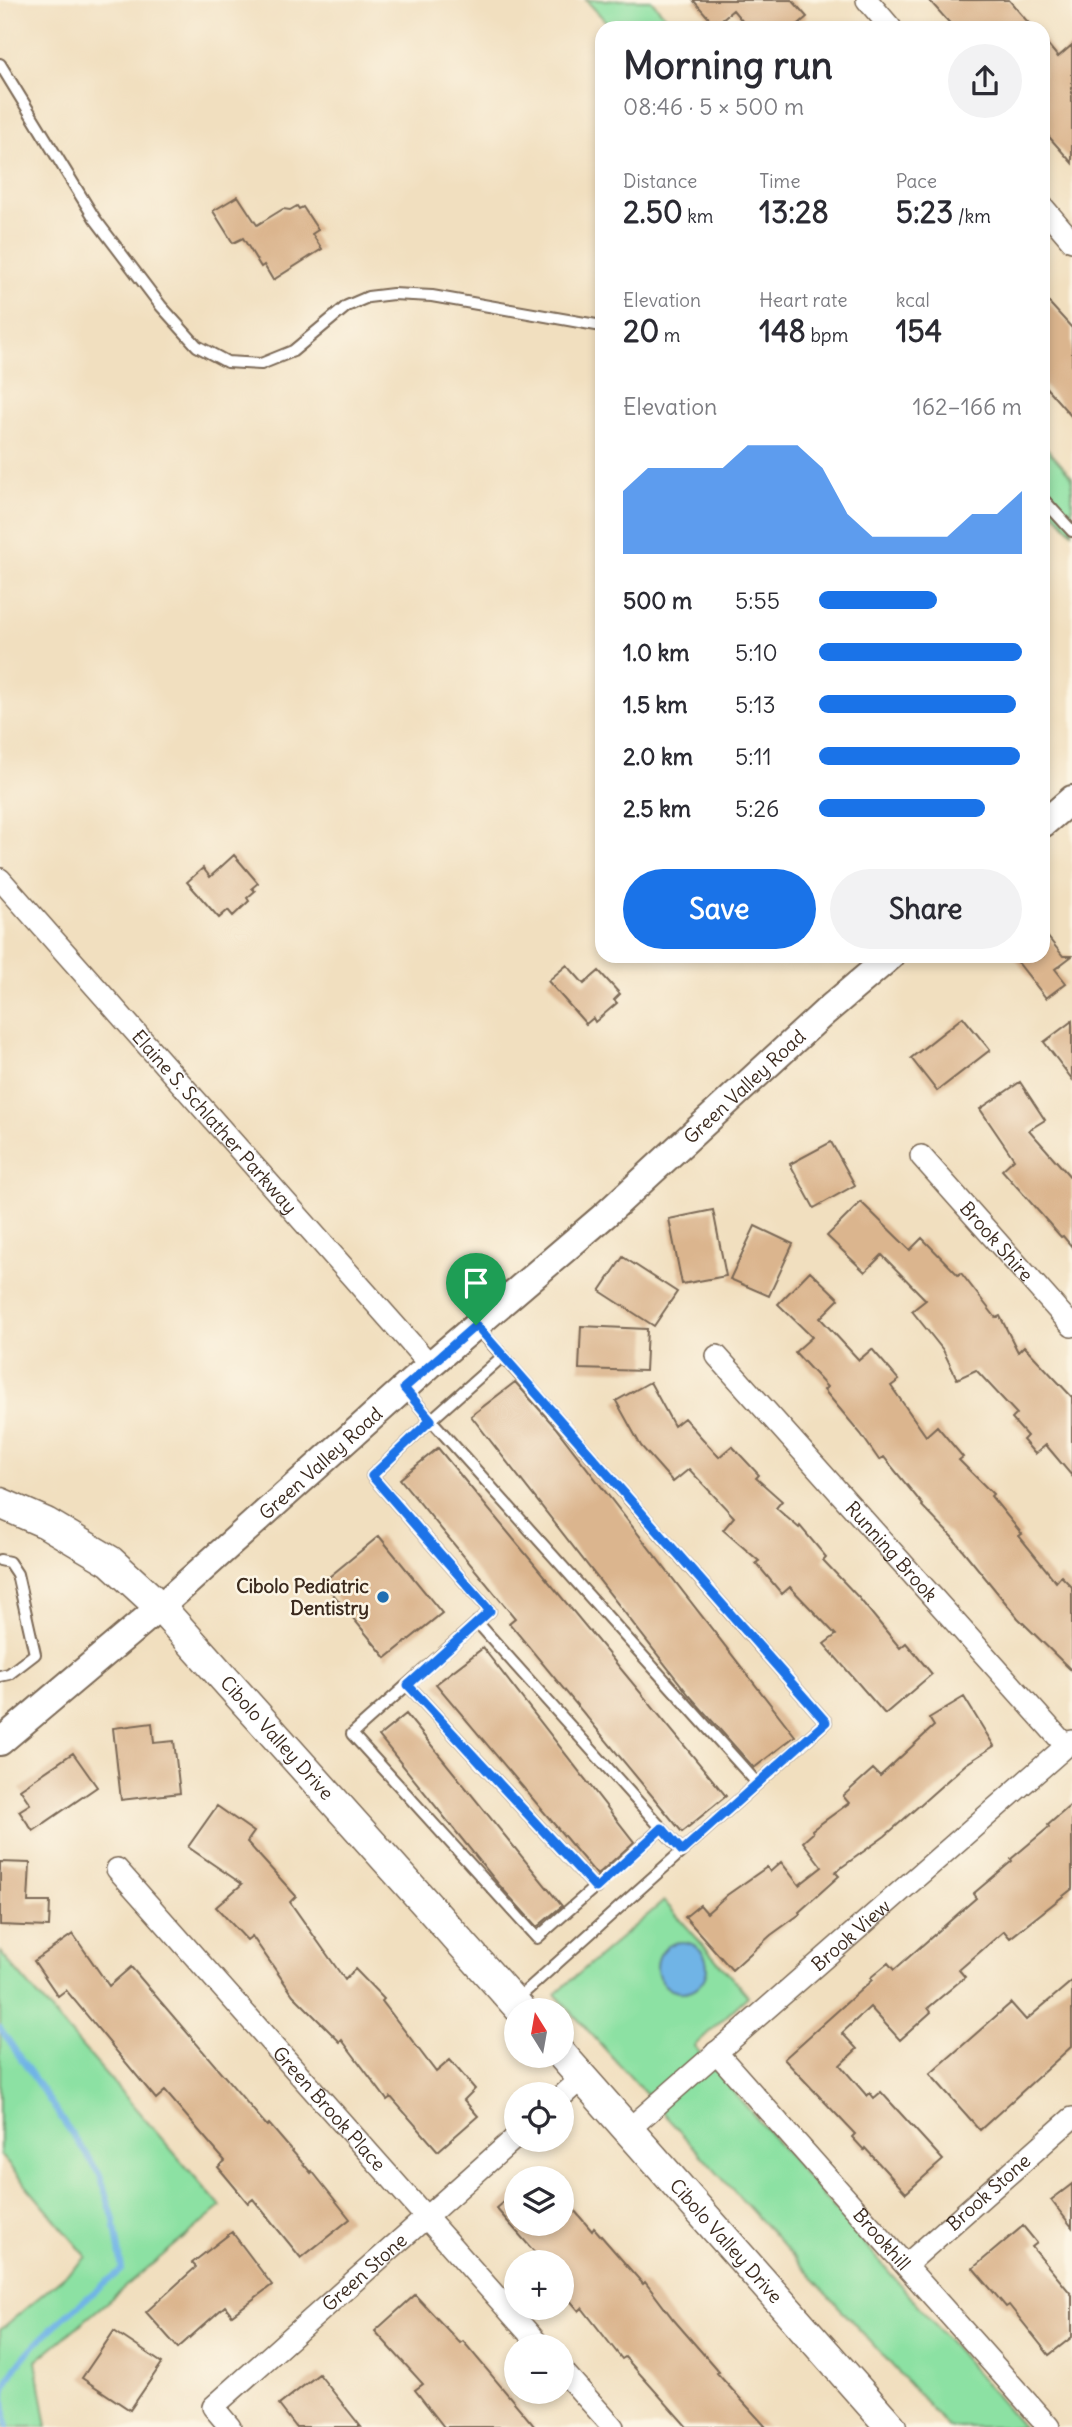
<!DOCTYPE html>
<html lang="en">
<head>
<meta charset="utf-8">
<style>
	:root { --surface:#fff; --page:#f2f2f3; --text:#2b2b33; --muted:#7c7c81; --accent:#1a73e8 }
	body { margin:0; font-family:Delius,sans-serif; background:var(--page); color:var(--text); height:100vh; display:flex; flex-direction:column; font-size:26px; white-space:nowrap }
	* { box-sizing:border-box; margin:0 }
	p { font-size:23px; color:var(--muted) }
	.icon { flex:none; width:38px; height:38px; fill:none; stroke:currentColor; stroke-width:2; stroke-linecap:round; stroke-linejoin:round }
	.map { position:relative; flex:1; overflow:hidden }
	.side { position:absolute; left:595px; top:21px; width:455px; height:942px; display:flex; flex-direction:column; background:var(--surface); border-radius:21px; box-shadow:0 4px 10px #0003 }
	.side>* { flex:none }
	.needle { width:46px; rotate:349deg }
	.fabs { position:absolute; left:504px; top:1998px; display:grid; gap:14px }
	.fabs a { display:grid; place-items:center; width:70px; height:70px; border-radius:50%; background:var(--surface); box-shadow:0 4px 10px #0003; font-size:35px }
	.pin { position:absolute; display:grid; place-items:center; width:60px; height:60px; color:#fff; margin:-72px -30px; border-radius:50% 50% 50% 0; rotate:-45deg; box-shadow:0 0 7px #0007 }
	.pin .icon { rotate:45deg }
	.round { display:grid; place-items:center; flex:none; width:74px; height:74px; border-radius:37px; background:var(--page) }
	.head { display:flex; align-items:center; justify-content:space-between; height:119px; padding:0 28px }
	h1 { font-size:38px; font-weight:700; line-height:52px }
	.figures { display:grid; grid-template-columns:repeat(3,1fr); gap:10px; height:119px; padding:7px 28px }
	.figures div { display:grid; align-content:center }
	.figures b { font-size:30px; font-weight:700 }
	.figures small { font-size:19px; font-weight:400 }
	.figures p { font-size:19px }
	.chart { height:196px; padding:14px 28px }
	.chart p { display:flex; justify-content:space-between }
	.chart svg { width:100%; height:126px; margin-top:7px; fill:var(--accent); opacity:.7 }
	.cta { display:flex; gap:14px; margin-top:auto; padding:14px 28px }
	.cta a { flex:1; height:80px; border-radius:42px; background:var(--accent); color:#fff; font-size:28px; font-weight:700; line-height:80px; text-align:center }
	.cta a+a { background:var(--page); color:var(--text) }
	ul { padding:0 28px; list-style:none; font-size:23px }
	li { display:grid; grid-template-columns:112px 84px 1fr; align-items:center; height:52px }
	li i { height:18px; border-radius:9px; background:var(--accent) }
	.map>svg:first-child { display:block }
</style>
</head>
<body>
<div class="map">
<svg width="1072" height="2427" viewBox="0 0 1072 2427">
	<rect width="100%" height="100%" fill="#fcf5e5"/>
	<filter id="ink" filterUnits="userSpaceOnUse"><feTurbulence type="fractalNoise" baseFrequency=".0143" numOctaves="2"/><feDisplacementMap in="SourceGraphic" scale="14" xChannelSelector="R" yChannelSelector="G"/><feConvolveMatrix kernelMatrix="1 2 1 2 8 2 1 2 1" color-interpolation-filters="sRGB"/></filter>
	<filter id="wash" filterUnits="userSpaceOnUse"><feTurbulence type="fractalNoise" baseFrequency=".00686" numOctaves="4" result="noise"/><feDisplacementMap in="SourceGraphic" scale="28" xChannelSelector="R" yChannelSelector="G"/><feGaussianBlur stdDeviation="1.57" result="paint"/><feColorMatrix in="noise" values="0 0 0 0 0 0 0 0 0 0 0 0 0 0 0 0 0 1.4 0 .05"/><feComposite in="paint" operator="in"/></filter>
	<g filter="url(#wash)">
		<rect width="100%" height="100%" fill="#f1dfbf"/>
		<!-- green -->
		<path fill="#8ce1a3" stroke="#648660" stroke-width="2" d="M586,0H651L676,28H612Z
			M1043,444L1072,477V532L1043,500Z
			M664,1901L748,1996L694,2046L1023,2427H948L555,1994Z
			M0,1952L221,2207L36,2361L47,2427H0V2330L87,2257L0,2155Z"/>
		<!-- water -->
		<path fill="#70b4e6" stroke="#566f82" stroke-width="2" d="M657 1967a25 25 0 1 1 50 0a25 25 0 1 1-50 0Z"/>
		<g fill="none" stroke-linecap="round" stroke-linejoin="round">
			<!-- stream -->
			<path stroke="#70b4e6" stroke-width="6" d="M0,2028L100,2175L114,2220L122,2269C89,2298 17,2349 5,2389C2,2399 6,2417 8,2427"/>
		</g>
		<g id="blocks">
			<!-- building -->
			<path fill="#dbb58e" d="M693,0H792L807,17L794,28H748L733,10L715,25Z
				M929,0H1009L1033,28H954Z
				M1043,39L1058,57L1072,45V163L1043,130Z
				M238,196L257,225L283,209L290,210L297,206L299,209L303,207L318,230L312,234L322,249L273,280L264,265L261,267L243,238L233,243L213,211Z
				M1043,296L1072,328V417L1043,384Z
				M234,855L258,883L252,888L255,891L247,898L249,901L233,916L228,910L219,918L187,882L203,868L210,877Z
				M1043,931L1063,956H1072L1055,969L1066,983L1046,998L1013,956H1043Z
				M567,965L584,984L599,971L620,994L614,1000L617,1003L595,1022L593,1018L586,1024L548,981Z
				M963,1017L990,1050L937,1091L911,1058Z
				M1072,1021V1079L1044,1042Z
				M1020,1082L1045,1120L1029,1130L1072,1179V1247L1063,1236L1061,1237L1002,1170L1014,1159L980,1109Z
				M831,1142L855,1185L814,1208L790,1164Z
				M861,1202L910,1250L922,1238L958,1275L961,1273L996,1318L1000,1316L1018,1352L1024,1346L1072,1397V1476L1046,1445L1035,1454L1023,1440L1027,1436L1012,1419L1017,1414L976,1370L957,1379L943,1350L912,1311L926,1300L882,1255L865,1272L827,1236Z
				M713,1210L726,1276L682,1284L669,1219Z
				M755,1226L793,1244L769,1296L730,1279Z
				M623,1257L677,1292L654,1326L600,1291Z
				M810,1271L839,1299L820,1318L859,1360L872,1349L899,1380L891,1386L926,1436L937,1426L963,1457L959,1460L993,1494L991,1496L1022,1534L1019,1536L1056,1582L1061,1576L1072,1587V1671L1018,1618L952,1537L922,1506L923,1505L884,1457L879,1460L861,1434L824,1390L827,1387L795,1352L812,1337L778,1304Z
				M581,1326L647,1329L645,1371L579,1369Z
				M515,1382L555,1427L795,1736L754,1768L689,1695L471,1416Z
				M650,1382L674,1426L684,1418L719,1457L732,1446L759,1475L756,1478L782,1501L776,1508L799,1528L800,1526L826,1557L823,1560L859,1598L900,1648L906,1643L932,1674L885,1714L824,1644L836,1635L790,1587L782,1594L756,1563L759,1561L723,1530L734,1517L689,1469L673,1482L641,1446L616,1401Z
				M438,1448L726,1796L682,1832L509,1623L515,1618L400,1479Z
				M379,1536L442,1613L386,1658L323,1582Z
				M483,1648L634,1842L597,1875L436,1684Z
				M964,1697L994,1746L966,1764L885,1836L835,1872L839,1876L799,1912L800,1914L771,1935L732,1970L685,1917L700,1905L707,1913L727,1895L767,1867L770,1872L781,1862L799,1885L822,1867L803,1842L813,1833L812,1830L849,1803L843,1796L873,1769L880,1776L934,1726L929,1718Z
				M406,1714L562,1906L537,1927L499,1885L379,1736Z
				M152,1723L154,1743L174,1741L180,1793L121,1800L113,1728Z
				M73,1753L97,1787L33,1831L19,1811L30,1804L20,1789Z
				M1072,1804V1889L1010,1938L1004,1931L959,1970L965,1977L928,2008L931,2012L900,2040L870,2007L842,2033L857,2049L840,2065L867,2096L870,2093L874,2098L881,2092L943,2160L906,2193L865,2148L864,2150L852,2137L855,2134L784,2059L872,1980L870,1978L888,1963L894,1970L976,1898L973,1894L1012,1861L1011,1859L1049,1827L1048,1825Z
				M217,1806L254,1832L247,1842L296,1896L290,1902L345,1980L355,1969L384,1999L382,2001L436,2072L450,2060L475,2089L464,2100L478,2116L438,2151L391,2097L387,2100L342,2040L340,2042L293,1995L252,1936L247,1940L216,1907L242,1884L188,1847Z
				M0,1862L30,1863L28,1902H50L49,1927L0,1925Z
				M73,1934L109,1986L131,1967L267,2126L269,2124L311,2173L312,2171L350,2219L301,2258L253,2199L248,2203L218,2167L225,2161L165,2091L156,2099L66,1990L58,1996L34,1961Z
				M1072,1981V2046L980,2130L930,2074L1011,2003L1026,2020Z
				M1072,2184V2227L1051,2200Z
				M516,2191V2224H562V2196L592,2231L594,2228L643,2284L645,2282L673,2319L719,2372L717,2373L766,2427H687L625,2357L622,2359L582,2308L579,2311L562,2291V2263H544L496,2208Z
				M1023,2226L1037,2243L1032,2247L1072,2295V2337L1049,2355L1009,2305L1006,2307L973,2268Z
				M232,2232L272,2285L232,2315L225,2306L178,2348L146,2312L196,2267L192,2263Z
				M415,2295L460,2343L463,2341L535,2427H444L415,2390L423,2384L375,2331Z
				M114,2331L162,2363L130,2410L82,2378Z
				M319,2374L361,2427H296L279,2405Z"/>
		</g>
	</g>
	<g filter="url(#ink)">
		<use href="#blocks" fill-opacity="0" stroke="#7b6956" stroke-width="2"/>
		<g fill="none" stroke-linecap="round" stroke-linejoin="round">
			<!-- service casing -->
			<g stroke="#7b6956" stroke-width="14">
				<path id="service" d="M0,64L95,219L161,306L197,346L227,362L261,364L293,351L347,306L368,297L393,294L432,296L602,326
					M1043,499L1072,531
					M477,1327L826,1722L516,2000
					M503,1356L431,1420L757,1783
					M404,1388L431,1420L372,1476L490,1611L352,1734L537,1938L662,1828
					M0,1560L9,1562L17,1574L35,1654L9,1674L0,1676
					M477,1622L682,1851
					M408,1685L596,1888"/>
			</g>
			<!-- minor casing -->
			<g stroke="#7b6956" stroke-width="24">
				<g id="minor">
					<path d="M867,0L891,28"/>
					<path d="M1043,207L1072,241"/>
					<path id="s1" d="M0,879L430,1365"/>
					<path id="s2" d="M921,1156L1072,1326"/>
					<path id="s3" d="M717,1356L1066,1746"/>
					<path id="s4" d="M117,1869L541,2347"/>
					<path id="s5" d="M716,2052L1049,2427"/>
					<path d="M562,2096L582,2078"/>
					<path id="s6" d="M628,2130L1072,1741"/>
					<path id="s7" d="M906,2265L1072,2118"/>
					<path d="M562,2370L613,2427"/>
					<path id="s8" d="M230,2427L213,2407L516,2137"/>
				</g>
			</g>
			<!-- tertiary casing -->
			<g stroke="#7b6956" stroke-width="30">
				<g id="tertiary">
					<path d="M1043,824L1072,799"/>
					<path id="s9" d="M0,1742L160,1607L430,1365L605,1215L825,1012L891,956"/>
				</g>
			</g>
			<!-- secondary casing -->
			<g stroke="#7b6956" stroke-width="33">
				<g id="secondary">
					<path id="s10" d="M0,1503L46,1523L110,1561L160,1607L522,2011"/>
					<path id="s11" d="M562,2055L891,2427"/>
				</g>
			</g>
			<!-- service -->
			<use href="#service" stroke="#fff" stroke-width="10"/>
			<!-- minor -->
			<use href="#minor" stroke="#fff" stroke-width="21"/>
			<!-- tertiary -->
			<use href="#tertiary" stroke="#fff" stroke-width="26"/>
			<!-- secondary -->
			<use href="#secondary" stroke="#fff" stroke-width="30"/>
		</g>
	</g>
	<g fill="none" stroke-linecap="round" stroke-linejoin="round" filter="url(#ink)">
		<!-- route casing -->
		<g stroke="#fff" stroke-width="14">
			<path id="route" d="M476,1325L826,1722L682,1851L662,1828L596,1888L408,1685L490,1611L372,1476L431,1420L404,1388Z"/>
		</g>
		<!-- route -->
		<use href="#route" stroke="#1a73e8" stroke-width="9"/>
	</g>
	<!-- markers -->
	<circle fill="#1f6fb2" stroke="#fcf5e5" stroke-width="2.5" cx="383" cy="1597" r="7"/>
	<g text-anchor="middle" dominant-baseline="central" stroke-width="5" stroke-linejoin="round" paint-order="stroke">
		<!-- street labels -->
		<g font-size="19" fill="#3b2a1e" stroke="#fcf5e5">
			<text stroke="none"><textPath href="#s9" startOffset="992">Green Valley Road</textPath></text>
			<text stroke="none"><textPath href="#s1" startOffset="324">Elaine S. Schlather Parkway</textPath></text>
			<text stroke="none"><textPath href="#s2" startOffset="114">Brook Shire</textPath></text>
			<text stroke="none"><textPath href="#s9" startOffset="425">Green Valley Road</textPath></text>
			<text stroke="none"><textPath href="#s3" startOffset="262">Running Brook</textPath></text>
			<text stroke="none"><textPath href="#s10" startOffset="368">Cibolo Valley Drive</textPath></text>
			<text stroke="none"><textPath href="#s6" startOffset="296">Brook View</textPath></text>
			<text stroke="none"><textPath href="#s4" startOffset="320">Green Brook Place</textPath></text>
			<text stroke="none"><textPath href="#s7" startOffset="110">Brook Stone</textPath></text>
			<text stroke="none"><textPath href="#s5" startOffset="250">Brookhill</textPath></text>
			<text stroke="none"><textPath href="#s11" startOffset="248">Cibolo Valley Drive</textPath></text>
			<text stroke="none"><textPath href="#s8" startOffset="229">Green Stone</textPath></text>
		</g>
		<!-- poi labels -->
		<g font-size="19" font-weight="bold" fill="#3b2a1e" stroke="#fcf5e5" text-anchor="end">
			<text x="369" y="1586">Cibolo Pediatric<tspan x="369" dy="22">Dentistry</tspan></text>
		</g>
	</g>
</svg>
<div class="fabs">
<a><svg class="needle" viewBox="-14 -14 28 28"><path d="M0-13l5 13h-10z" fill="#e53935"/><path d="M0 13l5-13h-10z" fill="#7c7c81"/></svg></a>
<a><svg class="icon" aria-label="locate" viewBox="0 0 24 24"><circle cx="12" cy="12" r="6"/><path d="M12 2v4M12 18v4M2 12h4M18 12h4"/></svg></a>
<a><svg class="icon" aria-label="layers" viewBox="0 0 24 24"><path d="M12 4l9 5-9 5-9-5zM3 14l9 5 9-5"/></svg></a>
<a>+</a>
<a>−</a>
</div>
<div class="pin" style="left:476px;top:1325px;background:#1e9e55"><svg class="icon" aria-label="arrive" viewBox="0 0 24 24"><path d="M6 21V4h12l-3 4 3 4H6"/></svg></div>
<section class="side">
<div class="head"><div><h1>Morning run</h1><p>08:46 · 5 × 500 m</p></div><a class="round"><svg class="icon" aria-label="share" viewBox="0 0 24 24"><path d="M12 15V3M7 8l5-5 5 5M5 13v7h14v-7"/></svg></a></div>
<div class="figures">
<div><p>Distance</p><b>2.50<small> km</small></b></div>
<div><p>Time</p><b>13:28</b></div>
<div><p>Pace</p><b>5:23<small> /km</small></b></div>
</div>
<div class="figures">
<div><p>Elevation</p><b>20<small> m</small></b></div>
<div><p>Heart rate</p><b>148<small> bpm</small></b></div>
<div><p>kcal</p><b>154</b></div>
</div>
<div class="chart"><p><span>Elevation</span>162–166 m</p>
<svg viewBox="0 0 160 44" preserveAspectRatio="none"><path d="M0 44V22L10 14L20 14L30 14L40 14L50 6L60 6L70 6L80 14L90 30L100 38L110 38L120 38L130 38L140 30L150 30L160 22V44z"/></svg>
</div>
<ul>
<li><b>500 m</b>5:55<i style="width:58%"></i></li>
<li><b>1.0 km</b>5:10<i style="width:100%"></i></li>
<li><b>1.5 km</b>5:13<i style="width:97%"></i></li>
<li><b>2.0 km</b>5:11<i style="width:99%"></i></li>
<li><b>2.5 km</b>5:26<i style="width:82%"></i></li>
</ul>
<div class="cta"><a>Save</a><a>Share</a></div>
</section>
</div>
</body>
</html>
